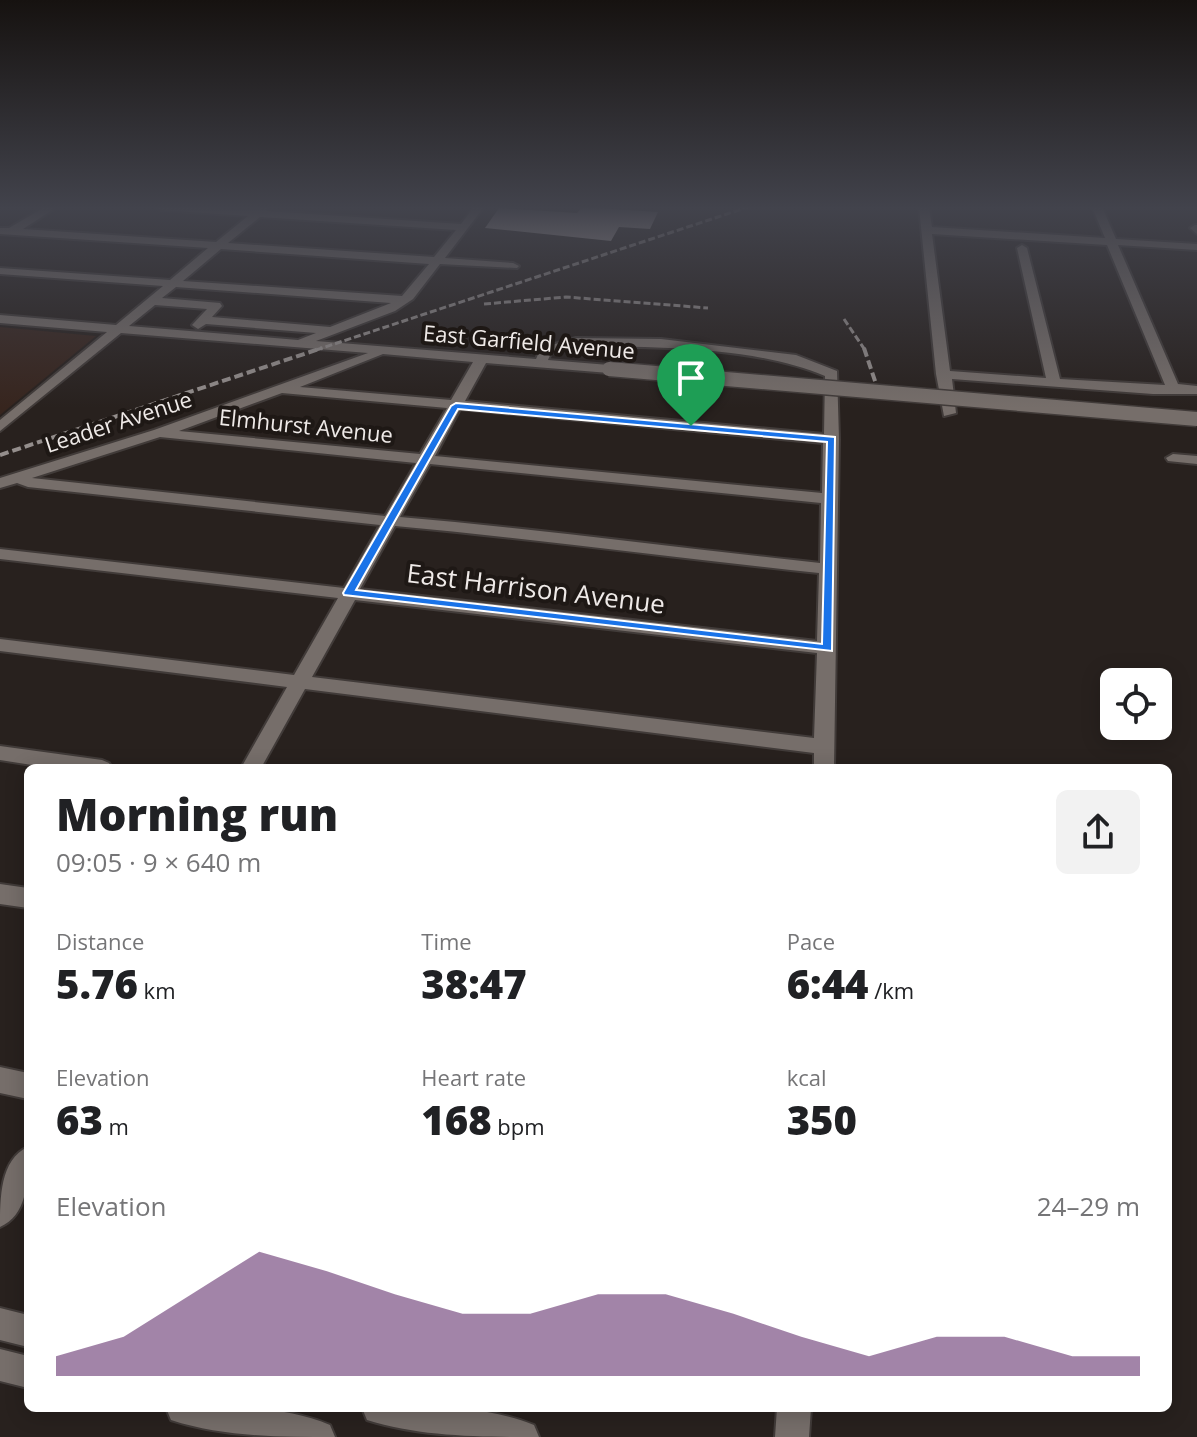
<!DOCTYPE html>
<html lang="en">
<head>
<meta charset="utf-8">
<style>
	:root { --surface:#fff; --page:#f2f2f2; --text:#202124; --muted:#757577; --accent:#7c5184 }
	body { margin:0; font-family:"Open Sans",sans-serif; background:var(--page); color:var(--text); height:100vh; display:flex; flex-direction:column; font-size:30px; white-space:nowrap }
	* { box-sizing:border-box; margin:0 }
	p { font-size:26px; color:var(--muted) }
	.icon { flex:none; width:44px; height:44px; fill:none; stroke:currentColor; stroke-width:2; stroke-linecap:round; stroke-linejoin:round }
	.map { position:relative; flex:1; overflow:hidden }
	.drawer { position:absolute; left:24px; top:764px; width:1148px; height:648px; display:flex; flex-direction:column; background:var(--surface); border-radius:12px; box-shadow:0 4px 20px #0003 }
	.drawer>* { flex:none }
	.buttons { position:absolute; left:1100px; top:668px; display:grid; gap:16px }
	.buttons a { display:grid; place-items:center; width:72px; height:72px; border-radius:12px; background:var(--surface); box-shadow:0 4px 20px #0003; font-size:40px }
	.pin { position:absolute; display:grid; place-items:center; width:68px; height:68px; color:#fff; margin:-82px -34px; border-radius:50% 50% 50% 0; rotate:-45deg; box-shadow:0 0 8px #0007 }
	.pin .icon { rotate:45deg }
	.round { display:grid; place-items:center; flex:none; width:84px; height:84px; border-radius:12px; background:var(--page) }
	.headline { display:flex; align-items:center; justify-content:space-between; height:136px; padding:0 32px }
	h1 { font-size:44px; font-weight:800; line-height:60px }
	.stats { display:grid; grid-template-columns:repeat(3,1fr); gap:12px; height:136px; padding:8px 32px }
	.stats div { display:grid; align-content:center }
	.stats b { font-size:40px; font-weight:800 }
	.stats small { font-size:22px; font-weight:400 }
	.stats p { font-size:22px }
	.chart { height:224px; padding:16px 32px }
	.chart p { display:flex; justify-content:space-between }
	.chart svg { width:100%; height:144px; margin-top:8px; fill:var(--accent); opacity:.7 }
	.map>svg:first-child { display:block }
</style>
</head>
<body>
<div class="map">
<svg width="1197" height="1437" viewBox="0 0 1197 1437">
	<rect width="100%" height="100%" fill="#28211e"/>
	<!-- industrial -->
	<path fill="#37251e" d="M0,327L96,336L0,415Z"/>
	<!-- building -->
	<path fill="#bcb2b0" d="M582,207L658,212L650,229L619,227L611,241L485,228L499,208L577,213Z"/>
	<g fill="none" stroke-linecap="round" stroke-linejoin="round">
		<!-- minor casing -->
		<g stroke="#413b39" stroke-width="4">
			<path id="minor" d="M45,207H57L23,229L216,242L248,216L161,210L156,207L255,210L270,207L266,211L461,224L474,207H484L445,258L513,263L519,266L517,268L440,264L413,299L395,311L316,341L536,359L541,348L576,338L661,339L796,355L837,371L839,439L834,768H814V753L305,689L261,768H241L287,687L0,651V639L294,675L338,598L0,559V549L344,588L380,525L28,487L17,483L0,488V478L154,430L368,353L121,333L0,431V420L107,332L0,323V315L116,325L163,286L0,274V268L170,280L208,248L0,234V228H9ZM260,217L456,230L434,257L228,243ZM221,249L429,264L402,296L183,281ZM176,287L391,303L330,327L212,317L222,306L220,303L162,298ZM155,305L207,309L192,325L198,329L206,324L316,333L298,340L129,326ZM577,346C654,347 754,346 825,376L824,434L465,401L486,363L609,373L616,369L609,365L548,360L551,353ZM383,354L473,362L451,400L300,387ZM282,393L447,408L420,454L179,431ZM460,409L823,443L822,493L435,456ZM160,437L416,463L385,516L32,478ZM430,464L821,503L820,563C680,548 541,529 400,517ZM395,526C537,539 678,558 819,573L817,641L360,589ZM355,600L817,653L814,738L312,677Z
				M919,207H929L932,227L1105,238L1092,207H1102L1116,239L1197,244V250L1118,245L1178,384L1197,386V394H1153L952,379L956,413L944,416L936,374ZM932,234L1107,245L1165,385L1060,379L1027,248L1022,245L1017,248L1046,378L950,371Z
				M1195,225H1197V234L1190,228Z
				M1173,454L1197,456V464L1168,461L1166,458Z
				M0,746L102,760L109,763L112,768H51L0,760Z
				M0,884L28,888V908L0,904Z
				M0,1067L28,1073V1099L0,1093Z
				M28,1147C28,1174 30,1214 0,1227C0,1199 0,1159 28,1147Z
				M0,1308L28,1315V1347L0,1340Z
				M0,1349L28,1356V1388L0,1381Z
				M166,1408C221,1408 278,1403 330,1425L335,1437C280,1437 223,1437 171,1420Z
				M362,1408C419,1408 480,1403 534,1425L539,1437C482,1437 421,1437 367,1420Z
				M777,1408H811L809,1437H775Z"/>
		</g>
		<!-- minor -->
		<use href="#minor" fill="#766e6a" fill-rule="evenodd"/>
		<!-- rail-far1 -->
		<path stroke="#948e8c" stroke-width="3" stroke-dasharray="7 3" stroke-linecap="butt" d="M484,304L566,297L708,308
			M844,319L865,350
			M316,350L748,207"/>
		<!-- rail -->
		<path stroke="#948e8c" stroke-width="4" stroke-dasharray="9 4" stroke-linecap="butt" d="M864,348L876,384
			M0,455L322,348"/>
		<!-- minor-bridge casing -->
		<g stroke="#413b39" stroke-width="17" stroke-linecap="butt">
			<path id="minor-bridge" d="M609,369L1197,419"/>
		</g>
		<!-- minor-bridge -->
		<use href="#minor-bridge" stroke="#766e6a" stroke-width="14"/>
	</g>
	<!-- sky -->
	<linearGradient id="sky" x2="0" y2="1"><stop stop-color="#161210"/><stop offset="0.51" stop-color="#42434c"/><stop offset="1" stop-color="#42434c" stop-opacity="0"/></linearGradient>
	<rect width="1197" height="408" fill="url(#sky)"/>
	<!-- route -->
	<path fill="#1a73e8" stroke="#fff" stroke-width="2" fill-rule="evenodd" d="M456,403L835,437L832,651L344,595L343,593L451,406ZM458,409L827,442L822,644L356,590Z"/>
	<g text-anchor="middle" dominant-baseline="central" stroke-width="8" stroke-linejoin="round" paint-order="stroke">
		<!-- far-street labels -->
		<g font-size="22" fill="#efeae8" stroke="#1e1815">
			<text transform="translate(529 341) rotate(5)">East Garfield Avenue</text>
			<text transform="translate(118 421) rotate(-18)">Leader Avenue</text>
			<text transform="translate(306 425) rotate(6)">Elmhurst Avenue</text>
		</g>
		<!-- street labels -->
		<g font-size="26" fill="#efeae8" stroke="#1e1815">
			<text transform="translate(536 588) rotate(7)">East Harrison Avenue</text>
		</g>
	</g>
</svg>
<div class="buttons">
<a><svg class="icon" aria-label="locate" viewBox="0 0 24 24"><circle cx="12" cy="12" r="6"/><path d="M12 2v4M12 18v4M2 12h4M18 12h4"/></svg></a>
</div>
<div class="pin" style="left:691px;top:426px;background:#1e9e55"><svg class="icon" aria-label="arrive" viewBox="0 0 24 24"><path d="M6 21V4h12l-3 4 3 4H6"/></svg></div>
<section class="drawer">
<div class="headline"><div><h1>Morning run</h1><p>09:05 · 9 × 640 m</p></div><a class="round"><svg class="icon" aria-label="share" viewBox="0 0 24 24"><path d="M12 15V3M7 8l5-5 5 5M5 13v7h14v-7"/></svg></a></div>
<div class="stats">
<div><p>Distance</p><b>5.76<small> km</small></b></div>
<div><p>Time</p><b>38:47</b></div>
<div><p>Pace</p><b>6:44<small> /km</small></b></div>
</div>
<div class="stats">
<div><p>Elevation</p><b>63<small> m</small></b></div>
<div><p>Heart rate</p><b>168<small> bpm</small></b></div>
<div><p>kcal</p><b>350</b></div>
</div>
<div class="chart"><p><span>Elevation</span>24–29 m</p>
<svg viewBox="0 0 160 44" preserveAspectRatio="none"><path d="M0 44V38L10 32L20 19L30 6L40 12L50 19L60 25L70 25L80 19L90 19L100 25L110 32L120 38L130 32L140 32L150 38L160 38V44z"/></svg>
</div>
</section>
</div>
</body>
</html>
